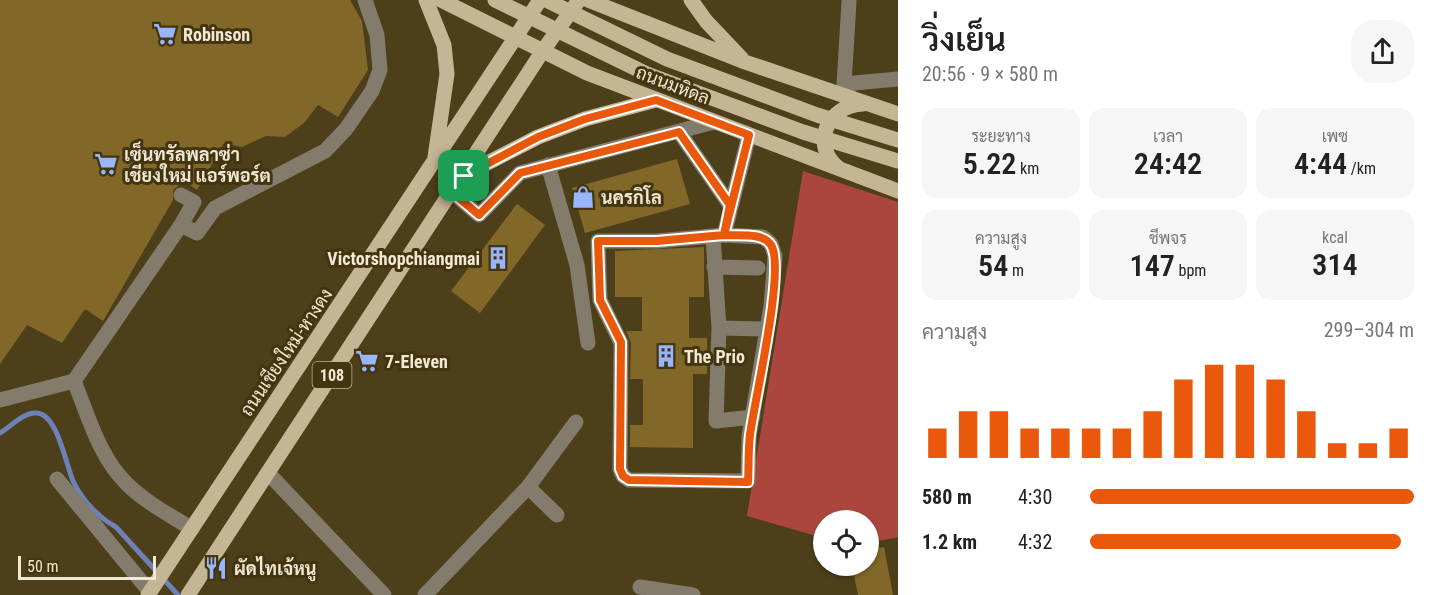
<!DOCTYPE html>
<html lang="th">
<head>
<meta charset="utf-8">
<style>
	:root { --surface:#fff; --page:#f6f6f6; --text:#222; --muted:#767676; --accent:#ea580c }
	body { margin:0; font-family:"Roboto Condensed",Sarabun,sans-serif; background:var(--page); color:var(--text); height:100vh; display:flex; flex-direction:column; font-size:22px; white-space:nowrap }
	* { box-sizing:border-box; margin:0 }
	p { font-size:20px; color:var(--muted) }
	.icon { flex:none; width:33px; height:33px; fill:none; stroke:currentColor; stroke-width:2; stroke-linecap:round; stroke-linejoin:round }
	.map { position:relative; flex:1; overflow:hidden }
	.drawer { display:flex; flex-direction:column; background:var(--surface); width:540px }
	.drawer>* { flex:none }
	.tools { position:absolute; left:813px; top:510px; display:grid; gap:12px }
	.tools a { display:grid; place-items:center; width:66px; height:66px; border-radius:50%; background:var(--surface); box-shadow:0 2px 4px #0004; font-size:30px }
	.scale { position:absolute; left:18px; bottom:15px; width:138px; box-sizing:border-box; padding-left:6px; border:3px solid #f2e9d5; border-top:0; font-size:16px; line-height:21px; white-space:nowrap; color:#f2e9d5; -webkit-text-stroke:4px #43350f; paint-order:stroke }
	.pin { position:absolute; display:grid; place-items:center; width:51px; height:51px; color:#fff; margin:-26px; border-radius:12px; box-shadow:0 3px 9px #0006 }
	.round { display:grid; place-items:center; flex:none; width:63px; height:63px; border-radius:24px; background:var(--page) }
	.headline { display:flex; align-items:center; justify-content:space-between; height:102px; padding:0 24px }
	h1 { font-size:33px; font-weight:600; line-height:45px }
	.stats { display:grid; grid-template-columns:repeat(3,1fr); gap:9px; height:102px; padding:6px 24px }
	.stats div { display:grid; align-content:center; border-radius:15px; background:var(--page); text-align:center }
	.stats b { font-size:30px; font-weight:600 }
	.stats small { font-size:16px; font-weight:400 }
	.stats p { font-size:16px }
	.chart { height:168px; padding:12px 24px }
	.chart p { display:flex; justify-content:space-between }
	.chart svg { width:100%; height:108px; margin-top:6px; stroke:var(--accent); stroke-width:6 }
	ul { padding:0 24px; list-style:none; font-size:20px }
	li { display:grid; grid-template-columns:96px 72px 1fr; align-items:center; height:45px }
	li i { height:15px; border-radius:8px; background:var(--accent) }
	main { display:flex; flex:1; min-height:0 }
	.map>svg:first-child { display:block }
</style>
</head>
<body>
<main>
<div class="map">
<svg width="898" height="595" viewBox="0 0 898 595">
	<rect width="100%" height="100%" fill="#4e3f1b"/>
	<!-- green -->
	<path fill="#ab463e" d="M803,171L898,202V537L869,543L868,520H824L823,538L747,516Z"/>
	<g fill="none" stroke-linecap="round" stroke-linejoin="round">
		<!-- stream -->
		<path stroke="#6e80b8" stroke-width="5" d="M0,433C10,427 24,412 36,413C58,413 66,467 74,483C83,501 99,518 116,527L178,595"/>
	</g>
	<!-- building -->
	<path fill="#826828" d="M0,0H350L362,21L368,70L338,117L318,105L304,123L285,137L266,136L242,147L224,143L197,190L184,181L173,190V200L103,321L85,309L62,343L27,325L0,364Z
		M677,159L690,204L585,233L572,188Z
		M517,204L545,225L480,313L451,291Z
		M704,247V297H689V338H707V374H693V448L630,447V425H643V379H630L631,343L626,331H642V297H615V251Z
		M884,547L893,595H858L852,566H868V550Z"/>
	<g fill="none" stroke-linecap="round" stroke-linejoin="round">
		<!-- minor -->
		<path stroke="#837c6c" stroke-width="15" d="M844,84L849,2
			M848,91L844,84L898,79
			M679,132L730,205
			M548,165L577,265L588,343
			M453,193L479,215L520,173L714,122
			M181,195L194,202L181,225
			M724,235L763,237L771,244L775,256L771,306L749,436L748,481L629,480L623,476L620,469L621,343L600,300L598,241H657Z
			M724,235L749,135
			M713,236L719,328L716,421L753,417
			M714,267L758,268
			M719,328L766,329
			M74,381L181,225L197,233L215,208L325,151L346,129L372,91L380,70L377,35L365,0
			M0,400L74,381C88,415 99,457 127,484C145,502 170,515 192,529
			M268,473L384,595
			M57,479L150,592
			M528,487L557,515
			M640,587L693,595
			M425,595L528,487L576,422"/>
		<!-- major -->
		<path stroke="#c4b594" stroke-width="15" d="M426,0L444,45L447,74L435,157
			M441,0L587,73L898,191
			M495,0L647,74L803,132L898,161
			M546,0L667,59L817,115L898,140
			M588,0L745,62L898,114
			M691,0L706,21L742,59
			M840,169C809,146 827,105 863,104
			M464,175L538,137L585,119L656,100
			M148,595L540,0
			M188,595L542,52L579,0"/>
	</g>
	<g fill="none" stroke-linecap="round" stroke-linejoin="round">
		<!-- route casing -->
		<g stroke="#fff" stroke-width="12">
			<path id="route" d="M464,176L453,193L479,215L520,173L679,132L730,205L724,235L657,241H598L600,300L621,342L620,469L623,476L629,480L748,482C749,466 748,451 750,435C754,402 786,268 771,245C763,232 738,236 724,235L749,135L656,100L585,119L538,137L464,176"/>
		</g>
		<!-- route -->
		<use href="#route" stroke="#ea580c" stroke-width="8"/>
	</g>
	<!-- icons -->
	<defs>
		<g id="supermarket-bare" transform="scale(1.8)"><path d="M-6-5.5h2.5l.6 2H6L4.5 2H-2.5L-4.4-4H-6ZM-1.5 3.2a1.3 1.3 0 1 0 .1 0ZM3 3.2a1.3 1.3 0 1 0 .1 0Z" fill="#98b5fd" stroke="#43350f" stroke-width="2.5" paint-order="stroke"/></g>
		<g id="shop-bare" transform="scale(1.8)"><path d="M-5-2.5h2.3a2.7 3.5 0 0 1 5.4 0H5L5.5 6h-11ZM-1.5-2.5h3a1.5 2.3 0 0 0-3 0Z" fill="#98b5fd" stroke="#43350f" stroke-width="2.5" paint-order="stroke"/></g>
		<g id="building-bare" transform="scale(1.8)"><path d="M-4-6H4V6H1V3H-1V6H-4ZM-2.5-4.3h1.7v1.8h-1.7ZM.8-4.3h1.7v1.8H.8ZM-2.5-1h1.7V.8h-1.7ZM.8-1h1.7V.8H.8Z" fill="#98b5fd" stroke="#43350f" stroke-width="2.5" paint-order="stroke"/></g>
		<g id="restaurant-bare" transform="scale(1.8)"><path d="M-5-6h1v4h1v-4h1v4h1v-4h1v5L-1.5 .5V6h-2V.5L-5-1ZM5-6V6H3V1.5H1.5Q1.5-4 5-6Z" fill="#98b5fd" stroke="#43350f" stroke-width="2.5" paint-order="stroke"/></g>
	</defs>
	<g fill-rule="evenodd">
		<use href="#supermarket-bare" x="165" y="34"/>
		<use href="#supermarket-bare" x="106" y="164"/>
		<use href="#shop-bare" x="583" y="197"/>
		<use href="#building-bare" x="498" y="258"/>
		<use href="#building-bare" x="666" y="356"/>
		<use href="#supermarket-bare" x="367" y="361"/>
		<use href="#restaurant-bare" x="216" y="568"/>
	</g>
	<g text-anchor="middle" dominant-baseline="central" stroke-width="6" stroke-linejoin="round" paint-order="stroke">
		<!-- shield labels -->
		<rect fill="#43350f" stroke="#beb39a" stroke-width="1.5" x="312.5" y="362" width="39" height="26" rx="4.5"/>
		<g font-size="16" font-weight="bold" fill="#f2e9d5">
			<text x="332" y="375">108</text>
		</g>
		<!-- poi labels -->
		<g font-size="18" font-weight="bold" fill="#f2e9d5" stroke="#43350f" text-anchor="start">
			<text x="183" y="34">Robinson</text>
			<text x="124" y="154">เซ็นทรัลพลาซ่า<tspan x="124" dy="21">เชียงใหม่ แอร์พอร์ต</tspan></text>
			<text x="601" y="197">นครกิโล</text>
			<text x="480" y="258" text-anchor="end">Victorshopchiangmai</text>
			<text x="684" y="356">The Prio</text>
			<text x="385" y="361">7-Eleven</text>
			<text x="234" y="568">ผัดไทเจ้หนู</text>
		</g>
		<!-- street labels -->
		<g font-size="18" fill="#f2e9d5" stroke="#43350f">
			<text transform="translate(673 85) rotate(21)">ถนนมหิดล</text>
			<text transform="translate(286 352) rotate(-56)">ถนนเชียงใหม่-หางดง</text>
		</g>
	</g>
</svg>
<div class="tools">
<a><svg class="icon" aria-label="locate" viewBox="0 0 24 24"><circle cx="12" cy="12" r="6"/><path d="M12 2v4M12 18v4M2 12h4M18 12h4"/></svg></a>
</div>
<div class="scale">50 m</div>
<div class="pin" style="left:464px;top:176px;background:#1e9e55"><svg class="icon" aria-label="arrive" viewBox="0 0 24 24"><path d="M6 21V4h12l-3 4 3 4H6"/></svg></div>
</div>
<section class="drawer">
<div class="headline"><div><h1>วิ่งเย็น</h1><p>20:56 · 9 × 580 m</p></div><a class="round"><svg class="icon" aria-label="share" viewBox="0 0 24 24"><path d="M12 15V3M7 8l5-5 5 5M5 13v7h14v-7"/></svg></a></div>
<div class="stats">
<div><p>ระยะทาง</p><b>5.22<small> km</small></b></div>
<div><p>เวลา</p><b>24:42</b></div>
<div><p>เพซ</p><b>4:44<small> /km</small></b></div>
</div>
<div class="stats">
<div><p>ความสูง</p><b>54<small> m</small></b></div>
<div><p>ชีพจร</p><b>147<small> bpm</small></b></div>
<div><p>kcal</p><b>314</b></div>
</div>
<div class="chart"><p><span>ความสูง</span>299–304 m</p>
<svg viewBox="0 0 160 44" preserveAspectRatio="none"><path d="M5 44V32M15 44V25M25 44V25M35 44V32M45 44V32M55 44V32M65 44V32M75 44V25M85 44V12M95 44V6M105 44V6M115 44V12M125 44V25M135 44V38M145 44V38M155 44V32"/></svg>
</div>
<ul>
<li><b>580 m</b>4:30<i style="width:100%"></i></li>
<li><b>1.2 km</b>4:32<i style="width:96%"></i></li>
</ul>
</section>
</main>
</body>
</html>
